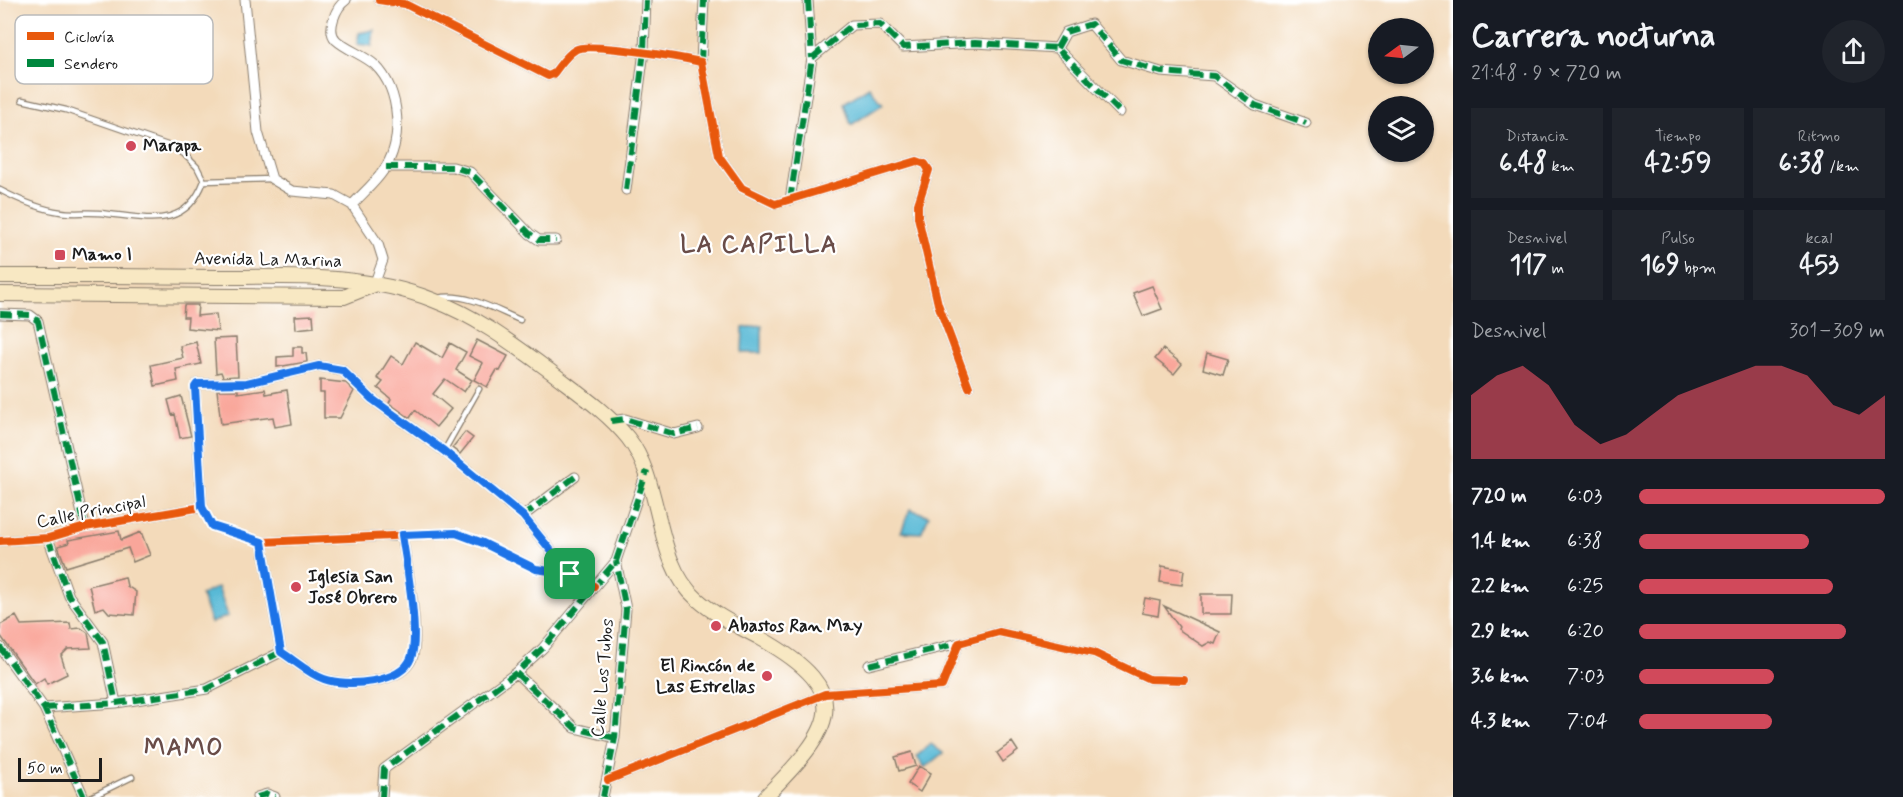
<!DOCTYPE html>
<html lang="es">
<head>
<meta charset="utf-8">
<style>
	:root { --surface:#171b24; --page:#20242c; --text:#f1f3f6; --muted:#9ea1a6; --accent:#d1495b }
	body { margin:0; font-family:Mynerve,sans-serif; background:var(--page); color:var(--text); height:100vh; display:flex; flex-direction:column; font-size:22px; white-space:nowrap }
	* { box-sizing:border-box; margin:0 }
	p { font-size:20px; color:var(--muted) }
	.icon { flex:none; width:33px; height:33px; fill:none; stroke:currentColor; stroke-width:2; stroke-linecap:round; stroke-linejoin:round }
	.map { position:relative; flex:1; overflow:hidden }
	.sheet { display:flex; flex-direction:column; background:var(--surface); width:450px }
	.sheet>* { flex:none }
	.needle { width:39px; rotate:255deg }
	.tools { position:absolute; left:1368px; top:18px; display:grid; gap:12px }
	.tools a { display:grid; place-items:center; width:66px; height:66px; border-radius:50%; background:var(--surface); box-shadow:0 2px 4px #0004; font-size:30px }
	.scale { position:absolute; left:18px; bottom:15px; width:84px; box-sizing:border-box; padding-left:6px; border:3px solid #1c1c1c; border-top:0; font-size:16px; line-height:21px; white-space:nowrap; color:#1c1c1c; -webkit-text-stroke:4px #fff; paint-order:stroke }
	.pin { position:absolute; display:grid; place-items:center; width:51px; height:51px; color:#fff; margin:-26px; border-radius:12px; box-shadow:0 3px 9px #0006 }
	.round { display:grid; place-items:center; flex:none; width:63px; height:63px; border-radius:32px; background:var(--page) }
	.headline { display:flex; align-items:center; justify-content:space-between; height:102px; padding:0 18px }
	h1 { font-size:33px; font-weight:700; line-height:45px }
	.figures { display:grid; grid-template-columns:repeat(3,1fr); gap:9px; height:102px; padding:6px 18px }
	.figures div { display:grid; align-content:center; border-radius:0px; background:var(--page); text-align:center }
	.figures b { font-size:26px; font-weight:700 }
	.figures small { font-size:16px; font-weight:400 }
	.figures p { font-size:16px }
	.chart { height:168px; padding:12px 18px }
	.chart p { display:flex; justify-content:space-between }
	.chart svg { width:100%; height:108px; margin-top:6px; fill:var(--accent); opacity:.7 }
	ul { padding:0 18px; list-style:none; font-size:20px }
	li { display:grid; grid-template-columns:96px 72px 1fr; align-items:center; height:45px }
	li i { height:15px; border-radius:8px; background:var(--accent) }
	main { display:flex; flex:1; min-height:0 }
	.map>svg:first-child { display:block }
</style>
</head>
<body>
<main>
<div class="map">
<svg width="1453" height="797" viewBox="0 0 1453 797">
	<rect width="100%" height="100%" fill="#fff"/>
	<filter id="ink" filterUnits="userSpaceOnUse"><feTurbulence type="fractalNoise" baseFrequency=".0167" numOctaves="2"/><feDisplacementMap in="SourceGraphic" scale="12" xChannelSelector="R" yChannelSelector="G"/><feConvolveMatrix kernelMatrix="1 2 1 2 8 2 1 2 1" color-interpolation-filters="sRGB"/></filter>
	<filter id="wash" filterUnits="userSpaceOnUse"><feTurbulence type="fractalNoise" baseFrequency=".008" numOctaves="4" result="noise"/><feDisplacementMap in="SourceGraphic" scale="24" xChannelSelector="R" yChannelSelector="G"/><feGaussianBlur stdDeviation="1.35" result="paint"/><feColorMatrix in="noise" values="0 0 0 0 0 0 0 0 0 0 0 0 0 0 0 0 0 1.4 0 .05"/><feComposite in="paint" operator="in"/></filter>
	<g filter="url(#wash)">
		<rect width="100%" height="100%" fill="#f3daba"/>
		<!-- water -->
		<path fill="#58b9d6" stroke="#3a6a79" stroke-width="1.5" d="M374,30L372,46L357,44L359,33Z
			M869,87L883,104L851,125L844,103Z
			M762,325V353H742L743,328Z
			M910,509L929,516L921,533L901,532Z
			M218,587L228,616L211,623L201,595Z
			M931,744L943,753L924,768L917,756Z"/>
		<g id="blocks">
			<!-- building -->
			<path fill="#f9a69a" d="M1152,286L1162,309L1143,316L1133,293Z
				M184,305H198L197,316L216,314L218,331L187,328L188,317H183Z
				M313,315L314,327L296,329L295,316Z
				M236,338L238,376L223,377L221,372L216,373L214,339Z
				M477,340L508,356L500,371L497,370L487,387L474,380L483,363L469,356Z
				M196,342L201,364L176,369L178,381L155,386L151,365L183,358L180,346Z
				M415,342L442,358L450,343L466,352L456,370L472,380L464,392L445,379L433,394L451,409L436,427L415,410L410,418L389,403L391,399L378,388L383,382L377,378L391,356L403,364Z
				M293,347H302V353H306L307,362L277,367V357L293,356Z
				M1163,349L1182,364L1174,374L1155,359Z
				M1207,353L1228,359L1223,375L1203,369Z
				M320,380L346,383L354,391L340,418H324V393H320Z
				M265,389L266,394L287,390L292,424L275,427L273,417L221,424L217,390H238V393Z
				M181,396L191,436L180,438L175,414L172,415L168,400Z
				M465,432L473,438L460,454L452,448Z
				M119,531L121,540L141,532L150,555L133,562L128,548L66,567L58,546L69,543L68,540Z
				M1162,566L1184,570L1182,585L1160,582Z
				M125,577L127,586L136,592L134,615L109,613L104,607L95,610L89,586Z
				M1201,594H1232L1231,614H1201Z
				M1145,598L1160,601L1158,616L1142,613Z
				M1164,606L1220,632L1215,644L1210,642L1203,646L1178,629L1179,627Z
				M16,616L21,625L70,623L71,629L81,628L88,633L91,648L68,649L61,656L67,674L47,684L44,678L35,684L0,635V625Z
				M1012,742L1018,751L1003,762L997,753Z
				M912,752L916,766L899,771L895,757Z
				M919,766L931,773L920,792L908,784Z"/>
		</g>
	</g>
	<g filter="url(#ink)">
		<use href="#blocks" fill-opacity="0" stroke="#887b6b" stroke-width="1.5"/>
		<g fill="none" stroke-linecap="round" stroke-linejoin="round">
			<!-- lane casing -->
			<g stroke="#887b6b" stroke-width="7">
				<path id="lane" d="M22,100L66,110L167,145L184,154L197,167L204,181
					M204,181L272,179
					M0,190C19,200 39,209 61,212C73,214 86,212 98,213C141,216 184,234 204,181
					M437,298C466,292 494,309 520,320
					M444,451L479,389
					M91,797L132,777"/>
			</g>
			<!-- street casing -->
			<g stroke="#887b6b" stroke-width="11">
				<path id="street" d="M245,0L258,132L272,179L292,191L334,195L352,205L378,244L383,260L374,285
					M346,0C336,7 326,30 336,40C347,50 364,55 375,65C401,90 404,142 383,171C375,183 362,194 352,205
					M379,0L405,4L548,76L553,74C559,67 566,55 575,50C586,41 683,58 701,62L719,156L742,188L775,204L917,161L925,164L929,170L918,204V217L938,304L969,387
					M808,0L812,58
					M1057,48L1066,32L1091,24L1121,60L1161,72L1214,76L1255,105L1306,123
					M701,62L704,0
					M386,167H453L470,172L530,234L539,240H556
					M626,190L644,51L646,0
					M790,200L812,58L852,25L880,24L903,47L975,43L1057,48L1120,112
					M0,314L30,315L38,321L85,527
					M611,421L625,419L674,434L698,428
					M202,507L195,392L197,384L247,383L319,366L342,370L372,399L444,451L523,516L570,574
					M523,516L575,477
					M48,538L69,596L103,642L116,703
					M0,541L48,538L85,527L202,507L212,526L262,542L456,533L483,543L536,569L570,574L594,586
					M262,542L281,652C294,660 309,674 324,679C346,687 401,684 412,658C421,636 406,561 402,535
					M0,647L44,708L84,797
					M869,665L959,643
					M516,673L575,728L615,738
					M44,708L116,703L207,689L281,652
					M608,780L825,694L942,686L959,643L999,632L1094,653L1149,679L1184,680
					M257,797L267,794L275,797
					M382,797L384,769L516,673L543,648L616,561L646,473
					M603,797L615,738L626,609L616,561"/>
			</g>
			<!-- secondary casing -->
			<g stroke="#887b6b" stroke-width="16">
				<path id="secondary" d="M0,276C73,276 145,276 218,277C290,277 364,273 433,300C476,316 513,344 550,371C577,392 606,411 628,438C664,484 653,561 697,599C716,616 738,626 760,638C860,694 832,729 765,797
					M0,294L344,297L374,285"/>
			</g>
			<!-- lane -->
			<use href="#lane" stroke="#fff" stroke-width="4.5"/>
			<!-- street -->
			<use href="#street" stroke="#fff" stroke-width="9"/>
			<!-- secondary -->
			<use href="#secondary" stroke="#f8e8c3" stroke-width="14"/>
			<!-- quiet -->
			<path stroke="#00873e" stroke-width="6" stroke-dasharray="12 6" stroke-linecap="butt" d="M808,0L812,58
				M1057,48L1066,32L1091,24L1121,60L1161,72L1214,76L1255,105L1306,123
				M701,62L704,0
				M386,167H453L470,172L530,234L539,240H556
				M626,190L644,51L646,0
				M790,200L812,58L852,25L880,24L903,47L975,43L1057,48L1120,112
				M0,314L30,315L38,321L85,527
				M611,421L625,419L674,434L698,428
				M202,507L195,392L197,384L247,383L319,366L342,370L372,399L444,451L523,516L570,574
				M523,516L575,477
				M48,538L69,596L103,642L116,703
				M262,542L281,652C294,660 309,674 324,679C346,687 401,684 412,658C421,636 406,561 402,535
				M0,647L44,708L84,797
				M869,665L959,643
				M516,673L575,728L615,738
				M44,708L116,703L207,689L281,652
				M257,797L267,794L275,797
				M382,797L384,769L516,673L543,648L616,561L647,471
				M603,797L615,738L626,609L616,561"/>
			<!-- cycleway casing -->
			<g stroke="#fff" stroke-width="11">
				<path id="cycleway" d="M379,0L405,4L548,76L553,74C559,67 566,55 575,50C586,41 683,58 701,62L719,156L742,188L775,204L917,161L925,164L929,170L918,204V217L938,304L969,387
					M0,541L48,538L85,527L202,507L212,526L262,542L456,533L483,543L536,569L570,574L594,586
					M608,780L825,694L942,686L959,643L999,632L1094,653L1149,679L1184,680"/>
			</g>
			<!-- cycleway -->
			<use href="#cycleway" stroke="#e8590c" stroke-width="8"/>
		</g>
	</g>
	<g fill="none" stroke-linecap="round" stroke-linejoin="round" filter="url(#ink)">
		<!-- route casing -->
		<g stroke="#fff" stroke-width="12">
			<path id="route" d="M319,366L342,370L372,399L444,451L523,516L570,574L536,569L483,543L456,533L402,535C406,561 420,636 411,658C401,684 346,687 324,679C309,674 294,660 281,652L262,542L212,526L202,507L195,387L197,384L247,383Z"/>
		</g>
		<!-- route -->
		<use href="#route" stroke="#1a73e8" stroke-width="8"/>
	</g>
	<!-- markers -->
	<g fill="#d1495b" stroke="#fff" stroke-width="2">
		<circle cx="131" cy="146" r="6"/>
		<rect x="54" y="249" width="12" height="12" rx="3"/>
		<circle cx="296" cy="587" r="6"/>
		<circle cx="716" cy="626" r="6"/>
		<circle cx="767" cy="676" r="6"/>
	</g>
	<g text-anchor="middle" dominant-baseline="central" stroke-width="4.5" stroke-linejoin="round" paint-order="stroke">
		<!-- poi labels -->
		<g font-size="18" font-weight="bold" fill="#1c1c1c" stroke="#fff" text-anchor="start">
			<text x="143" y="146">Marapa</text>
			<text x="72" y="255">Mamo I</text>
			<text x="308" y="577">Iglesia San<tspan x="308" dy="21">José Obrero</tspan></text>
			<text x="728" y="626">Abastos Ran May</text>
			<text x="755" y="666" text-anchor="end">El Rincón de<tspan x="755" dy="21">Las Estrellas</tspan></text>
		</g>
		<!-- street labels -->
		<g font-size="18" fill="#1c1c1c" stroke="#fff">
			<text transform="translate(268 260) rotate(1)">Avenida La Marina</text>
			<text transform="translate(91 512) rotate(-11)">Calle Principal</text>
			<text transform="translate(603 678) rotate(-85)">Calle Los Tubos</text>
		</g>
		<!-- district labels -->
		<g font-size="24" font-weight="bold" letter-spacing="1.5" fill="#694c48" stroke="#fff">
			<text x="759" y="245">LA CAPILLA</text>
			<text x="184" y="748">MAMO</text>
		</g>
	</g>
	<!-- legend -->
	<rect x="15" y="15" width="198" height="69" rx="9" fill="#fff" stroke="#bbb" stroke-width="1.5"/>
	<rect x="27" y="32" width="27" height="8" fill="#e8590c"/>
	<rect x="27" y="59" width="27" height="8" fill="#00873e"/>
	<g font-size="16" fill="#1c1c1c">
		<text x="64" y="42">Ciclovía</text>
		<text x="64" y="69">Sendero</text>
	</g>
</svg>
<div class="tools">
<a><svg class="needle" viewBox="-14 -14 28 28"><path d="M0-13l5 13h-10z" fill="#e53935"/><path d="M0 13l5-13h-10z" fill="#9ea1a6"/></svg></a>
<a><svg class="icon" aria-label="layers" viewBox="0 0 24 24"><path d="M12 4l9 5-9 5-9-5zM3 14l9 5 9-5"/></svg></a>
</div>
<div class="scale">50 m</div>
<div class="pin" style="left:570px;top:574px;background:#1e9e55"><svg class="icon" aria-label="arrive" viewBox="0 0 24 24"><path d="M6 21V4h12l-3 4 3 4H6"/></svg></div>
</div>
<section class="sheet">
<div class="headline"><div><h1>Carrera nocturna</h1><p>21:48 · 9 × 720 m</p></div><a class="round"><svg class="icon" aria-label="share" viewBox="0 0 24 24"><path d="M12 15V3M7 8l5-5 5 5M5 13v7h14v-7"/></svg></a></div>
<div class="figures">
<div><p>Distancia</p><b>6.48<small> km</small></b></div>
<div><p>Tiempo</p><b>42:59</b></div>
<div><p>Ritmo</p><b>6:38<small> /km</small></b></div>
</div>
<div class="figures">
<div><p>Desnivel</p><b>117<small> m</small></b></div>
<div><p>Pulso</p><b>169<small> bpm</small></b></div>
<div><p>kcal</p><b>453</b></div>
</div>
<div class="chart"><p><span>Desnivel</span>301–309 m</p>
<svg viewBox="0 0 160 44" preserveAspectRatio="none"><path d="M0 44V18L10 10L20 6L30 14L40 30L50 38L60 34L70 26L80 18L90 14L100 10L110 6L120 6L130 10L140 22L150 26L160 18V44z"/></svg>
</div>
<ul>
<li><b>720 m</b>6:03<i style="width:100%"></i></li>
<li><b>1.4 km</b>6:38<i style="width:69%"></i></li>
<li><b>2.2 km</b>6:25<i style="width:79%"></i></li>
<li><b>2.9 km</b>6:20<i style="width:84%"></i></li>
<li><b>3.6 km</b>7:03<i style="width:55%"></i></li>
<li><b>4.3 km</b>7:04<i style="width:54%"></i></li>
</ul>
</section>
</main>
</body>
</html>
